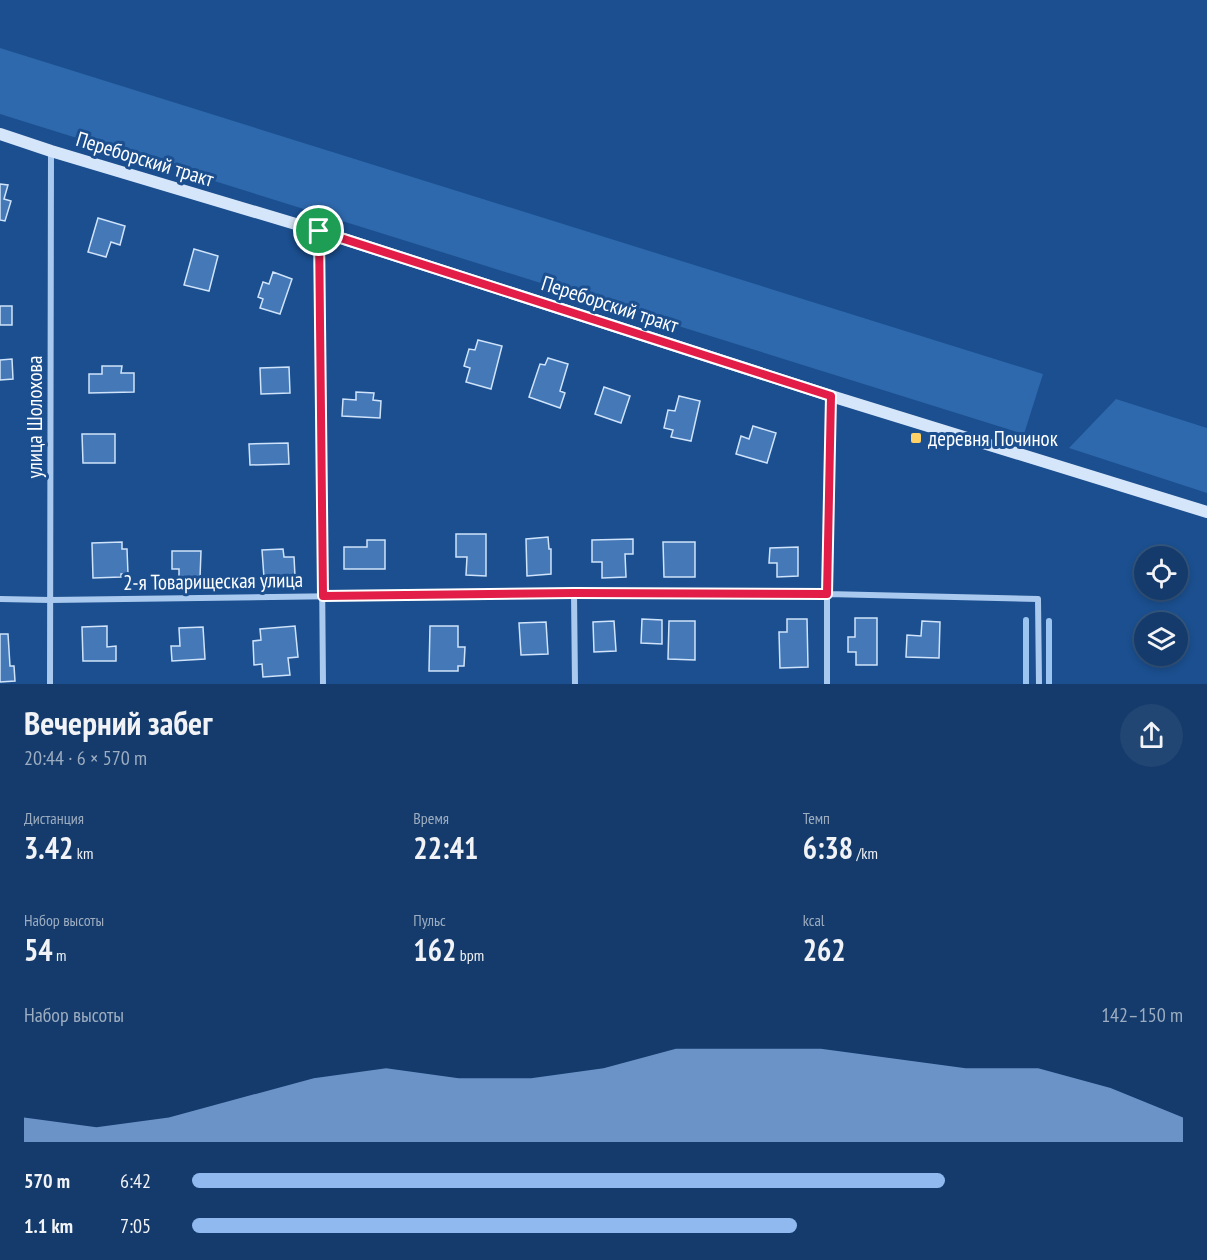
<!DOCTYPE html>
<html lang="ru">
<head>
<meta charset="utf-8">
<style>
	:root { --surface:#143b6b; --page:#214673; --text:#f1f3f6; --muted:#9dadc1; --line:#33557e; --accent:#90b9f0 }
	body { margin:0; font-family:"PT Sans Narrow",sans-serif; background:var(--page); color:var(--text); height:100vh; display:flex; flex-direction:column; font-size:22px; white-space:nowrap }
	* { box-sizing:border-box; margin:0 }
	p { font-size:20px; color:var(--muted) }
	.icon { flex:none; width:33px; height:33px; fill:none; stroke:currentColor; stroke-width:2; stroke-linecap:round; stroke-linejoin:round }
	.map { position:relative; height:684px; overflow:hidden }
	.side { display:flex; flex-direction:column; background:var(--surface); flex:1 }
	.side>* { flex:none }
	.tools { position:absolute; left:1134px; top:546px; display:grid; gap:12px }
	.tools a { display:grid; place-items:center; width:54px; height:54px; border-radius:50%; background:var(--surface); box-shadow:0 3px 9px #0003,0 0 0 2px var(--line); font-size:30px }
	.pin { position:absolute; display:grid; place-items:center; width:51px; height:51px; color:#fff; margin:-26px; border:3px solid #fff; border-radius:50%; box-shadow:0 2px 6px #0007 }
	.round { display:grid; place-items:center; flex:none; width:63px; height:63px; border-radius:32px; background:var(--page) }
	.head { display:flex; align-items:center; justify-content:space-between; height:102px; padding:0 24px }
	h1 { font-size:33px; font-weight:800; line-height:45px }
	.stats { display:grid; grid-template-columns:repeat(3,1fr); gap:9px; height:102px; padding:6px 24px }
	.stats div { display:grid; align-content:center }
	.stats b { font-size:30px; font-weight:800 }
	.stats small { font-size:16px; font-weight:400 }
	.stats p { font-size:16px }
	.chart { height:168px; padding:12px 24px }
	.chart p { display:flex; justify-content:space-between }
	.chart svg { width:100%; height:108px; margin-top:6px; fill:var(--accent); opacity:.7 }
	ul { padding:0 24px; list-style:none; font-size:20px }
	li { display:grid; grid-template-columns:96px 72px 1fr; align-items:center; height:45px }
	li i { height:15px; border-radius:8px; background:var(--accent) }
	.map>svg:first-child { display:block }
</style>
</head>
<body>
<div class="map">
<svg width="1207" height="684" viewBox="0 0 1207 684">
	<rect width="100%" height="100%" fill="#1b4f8f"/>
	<!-- green -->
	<path fill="#2e69ad" d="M0,48L1043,374L1024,434L0,114Z
		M1116,399L1207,428V493L1069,448Z"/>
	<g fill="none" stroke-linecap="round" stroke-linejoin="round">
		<!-- stream -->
		<path stroke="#9cc4f0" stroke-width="6" d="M1026,620V684
			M1049,621V684"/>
	</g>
	<!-- building -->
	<path fill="#4478b7" stroke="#cfe3fa" stroke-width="1.5" d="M0,184L8,185L4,199L11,201L5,221L0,220Z
		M98,218L125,226L120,245L111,242L106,257L88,252Z
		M194,249L218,256L209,291L184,285Z
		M273,272L292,279L280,314L260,308L263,299L258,297L263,282L269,284Z
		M0,306H12V325H0Z
		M478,340L502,346L491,389L466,382L470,368L464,366L469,349L475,350Z
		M548,358L568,364L560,391L565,393L560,408L529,397L540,364L545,365Z
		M12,359L13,379L0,380V360Z
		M102,366H122L121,373H134V392L89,393V374H102Z
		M289,367L290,393L261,394L260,368Z
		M604,387L630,396L621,423L595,414Z
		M356,392L374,393L373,400L381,401L380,418L342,416L343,399L356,400Z
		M679,396L700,401L691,441L671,437L673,430L664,428L668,410L675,411Z
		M753,426L776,433L767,463L736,454L741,436L749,439Z
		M82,434H115V463H83Z
		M288,443L289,464L250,465L249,444Z
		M456,534H486V576L466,575L467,557H456Z
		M548,537L549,549H551V574L527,576L526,539Z
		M633,539V554H625L626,577L602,578V562H592V540Z
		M367,540H385V569H344V547H367Z
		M122,542V549H127L128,574H121V577L93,578L92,543Z
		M663,542H695V577H664Z
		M798,547V576L777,577V563H769L770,548Z
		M283,549L284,557H294L295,576L264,578L262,550Z
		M172,551H201L200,578H179V569H172Z
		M855,618H877V665H856V652H848V637H855Z
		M642,619L662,620V644L641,643Z
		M787,619H807L808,667L780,668L779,632H787Z
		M614,621L616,651L594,652L593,622Z
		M669,621H695V660L668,659Z
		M922,621L940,622L939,658L906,657L907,635L921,636Z
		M546,622L548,654L521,655L519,623Z
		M107,626V647L116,646V661H83L82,627Z
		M295,626L298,657L288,658L290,675L263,677L262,664L254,665L253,641L261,640L260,629Z
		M430,626H458V647H465L464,666H458V671H429Z
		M203,627L205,659L172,661L171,646H180L179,628Z
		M0,634H8L10,666H14L15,681L0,682Z"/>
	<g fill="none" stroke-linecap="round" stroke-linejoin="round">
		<!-- minor -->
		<path stroke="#a9c9ee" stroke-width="6" d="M319,232L323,684
			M574,593L575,684
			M0,599L50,600L574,593L827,594L1038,599L1039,684
			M50,684L51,151
			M827,684V594L831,397"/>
		<!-- secondary -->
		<path stroke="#d6e6fa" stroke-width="12" d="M0,134L51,151L319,231L831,396L1207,512"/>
	</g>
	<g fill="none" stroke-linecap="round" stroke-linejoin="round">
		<!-- route casing -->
		<g stroke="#fff" stroke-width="12">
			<path id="route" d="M319,231L831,396L827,594L574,593L323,596Z"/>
		</g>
		<!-- route -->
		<use href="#route" stroke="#e11d48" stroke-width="8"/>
	</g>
	<!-- markers -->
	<rect fill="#ffd166" stroke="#1b4f8f" stroke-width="2" x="910" y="432" width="12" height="12" rx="3"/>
	<g text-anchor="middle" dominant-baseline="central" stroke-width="6" stroke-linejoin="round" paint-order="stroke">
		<!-- street labels -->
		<g font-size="21" fill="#fff" stroke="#1b4f8f">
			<text transform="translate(145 159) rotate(17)">Переборский тракт</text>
			<text transform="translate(610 304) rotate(18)">Переборский тракт</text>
			<text transform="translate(34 417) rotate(-90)">улица Шолохова</text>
			<text transform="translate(213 581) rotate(-1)">2-я Товарищеская улица</text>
		</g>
		<!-- poi labels -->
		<g font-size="21" fill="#fff" stroke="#1b4f8f" text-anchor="start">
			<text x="928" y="438">деревня Починок</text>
		</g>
	</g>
</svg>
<div class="tools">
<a><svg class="icon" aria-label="locate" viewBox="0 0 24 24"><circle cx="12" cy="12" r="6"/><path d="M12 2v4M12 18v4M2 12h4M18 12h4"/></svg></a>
<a><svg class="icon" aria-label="layers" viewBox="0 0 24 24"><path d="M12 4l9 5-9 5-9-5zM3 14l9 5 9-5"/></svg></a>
</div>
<div class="pin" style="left:319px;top:231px;background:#1e9e55"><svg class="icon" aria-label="arrive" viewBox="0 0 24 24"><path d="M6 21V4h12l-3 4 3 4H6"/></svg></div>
</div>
<section class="side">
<div class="head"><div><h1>Вечерний забег</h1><p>20:44 · 6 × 570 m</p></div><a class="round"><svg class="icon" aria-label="share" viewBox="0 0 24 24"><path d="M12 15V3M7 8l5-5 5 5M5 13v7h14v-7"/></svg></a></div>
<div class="stats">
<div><p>Дистанция</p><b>3.42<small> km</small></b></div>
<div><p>Время</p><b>22:41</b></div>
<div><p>Темп</p><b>6:38<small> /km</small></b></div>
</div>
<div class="stats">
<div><p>Набор высоты</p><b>54<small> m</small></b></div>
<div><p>Пульс</p><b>162<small> bpm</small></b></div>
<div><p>kcal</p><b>262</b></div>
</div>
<div class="chart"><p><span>Набор высоты</span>142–150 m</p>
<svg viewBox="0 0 160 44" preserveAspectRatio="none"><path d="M0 44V34L10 38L20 34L30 26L40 18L50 14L60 18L70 18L80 14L90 6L100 6L110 6L120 10L130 14L140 14L150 22L160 34V44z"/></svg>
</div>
<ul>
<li><b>570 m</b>6:42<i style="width:76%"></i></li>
<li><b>1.1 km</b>7:05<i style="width:61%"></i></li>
</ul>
</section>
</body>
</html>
